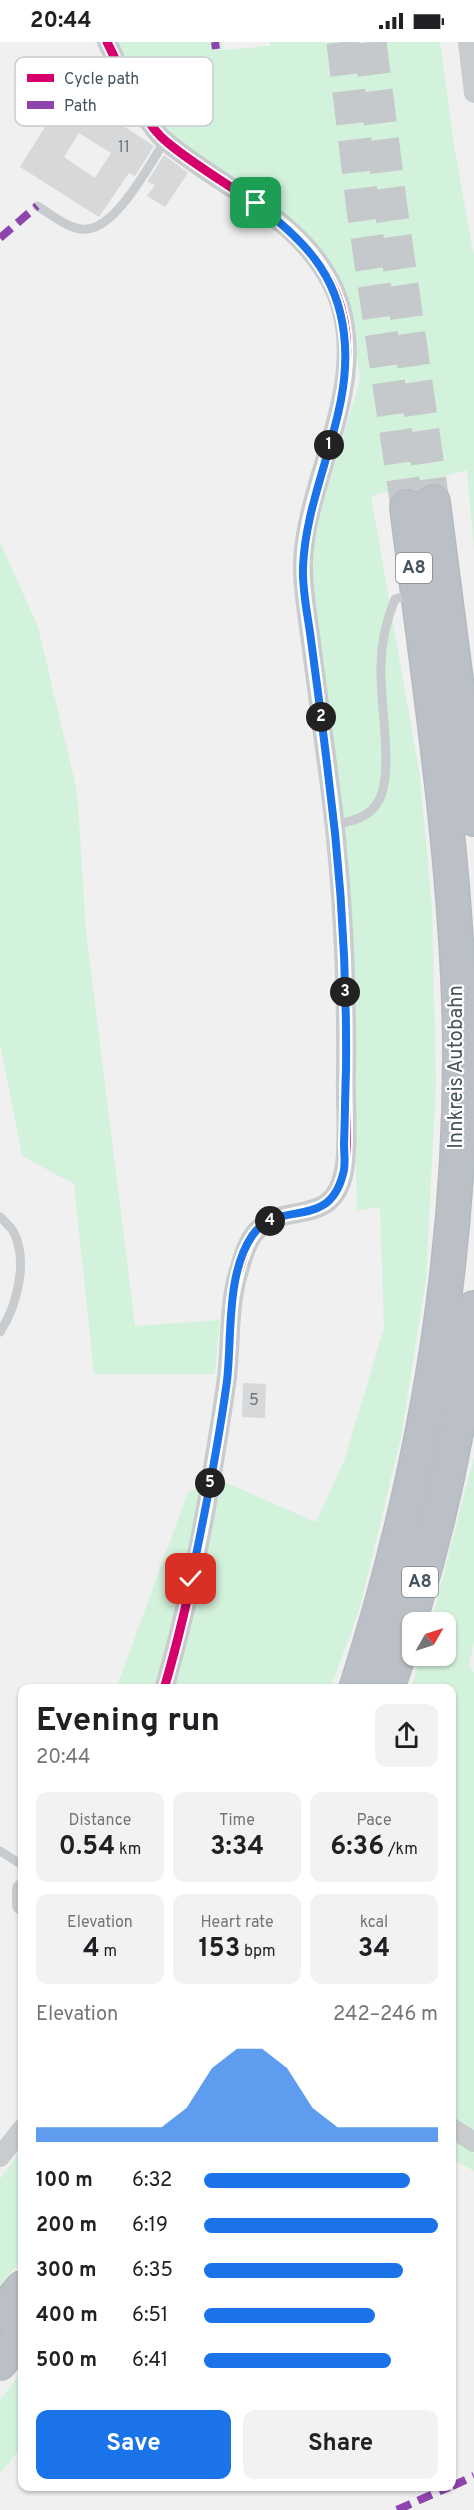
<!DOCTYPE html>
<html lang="en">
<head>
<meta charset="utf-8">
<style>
	:root { --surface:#fff; --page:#f2f2f2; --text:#202124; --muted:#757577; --accent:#1a73e8 }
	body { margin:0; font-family:Overpass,sans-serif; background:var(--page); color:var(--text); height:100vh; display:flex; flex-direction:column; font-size:22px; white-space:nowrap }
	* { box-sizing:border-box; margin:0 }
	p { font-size:20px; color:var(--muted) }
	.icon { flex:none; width:33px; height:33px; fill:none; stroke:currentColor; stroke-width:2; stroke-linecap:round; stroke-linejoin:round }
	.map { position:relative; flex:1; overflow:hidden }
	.drawer { position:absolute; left:18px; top:1642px; width:438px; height:807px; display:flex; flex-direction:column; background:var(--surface); border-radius:12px; box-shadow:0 2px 4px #0004 }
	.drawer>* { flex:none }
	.needle { width:39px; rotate:51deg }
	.controls { position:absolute; left:402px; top:1570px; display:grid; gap:12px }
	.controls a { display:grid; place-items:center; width:54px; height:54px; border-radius:12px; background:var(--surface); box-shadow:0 2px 4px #0004; font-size:30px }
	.pin { position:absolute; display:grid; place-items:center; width:51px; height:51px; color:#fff; margin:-26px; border-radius:12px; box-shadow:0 3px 9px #0006 }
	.km { position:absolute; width:30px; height:30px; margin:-15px; border-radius:50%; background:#222; color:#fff; font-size:16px; line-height:30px; text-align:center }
	.round { display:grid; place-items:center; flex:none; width:63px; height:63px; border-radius:12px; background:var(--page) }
	.overview { display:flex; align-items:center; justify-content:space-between; height:102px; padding:0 18px }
	h1 { font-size:33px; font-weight:700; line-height:45px }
	.stats { display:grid; grid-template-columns:repeat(3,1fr); gap:9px; height:102px; padding:6px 18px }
	.stats div { display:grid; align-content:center; border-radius:12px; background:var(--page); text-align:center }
	.stats b { font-size:26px; font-weight:700 }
	.stats small { font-size:16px; font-weight:400 }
	.stats p { font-size:16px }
	.chart { height:168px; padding:12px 18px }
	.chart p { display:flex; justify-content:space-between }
	.chart svg { width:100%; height:108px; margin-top:6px; fill:var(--accent); opacity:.7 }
	.button { display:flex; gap:12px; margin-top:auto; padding:12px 18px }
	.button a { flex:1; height:69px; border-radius:12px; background:var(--accent); color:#fff; font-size:24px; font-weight:700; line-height:69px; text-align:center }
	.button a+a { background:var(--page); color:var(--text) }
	ul { padding:0 18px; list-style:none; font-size:20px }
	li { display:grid; grid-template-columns:96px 72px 1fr; align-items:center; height:45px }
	li i { height:15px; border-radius:8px; background:var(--accent) }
	.status { display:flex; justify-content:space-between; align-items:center; height:42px; padding:0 30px; background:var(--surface); direction:ltr }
	.status svg { height:16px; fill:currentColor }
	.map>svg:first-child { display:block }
</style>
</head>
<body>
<div class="status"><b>20:44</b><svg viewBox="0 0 49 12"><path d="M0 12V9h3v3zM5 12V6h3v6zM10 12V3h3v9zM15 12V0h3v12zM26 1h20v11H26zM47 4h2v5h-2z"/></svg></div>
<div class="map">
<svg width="474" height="2468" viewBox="0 0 474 2468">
	<rect width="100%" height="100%" fill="#f1f0f0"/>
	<!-- green -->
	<path fill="#d3f2dc" d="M99,0H222L223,8L270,4V0H440L455,109L474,215V508L467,428L371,454L420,735L432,865L436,1043L426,1238L401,1395L359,1569L330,1647H116L188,1450L222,1439L316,1480L344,1419L384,1286L380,1165L357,1169L349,833L317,595L310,520L324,457L360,338L351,270L326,216L146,85L108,25Z
		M0,500L38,585L77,749L86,889L135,1284L220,1278L215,1332H94L74,1142L22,1114L0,1002Z
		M474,1414V1601L469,1622L474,1631V2090L452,2075V1647H411L421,1614H446V1581H431Z
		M452,2097L474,2111V2129L452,2117Z
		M22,2106V2217L0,2244V2137Z
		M22,2329V2404L0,2432V2358Z"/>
	<!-- building -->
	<path fill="#d7d8d9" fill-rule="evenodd" d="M68,48L154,104L135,134L129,131L99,175L20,125ZM79,91L111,111L95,136L64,115Z
		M164,113L188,131L165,165L147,154L155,143L147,140Z
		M243,1341L266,1342L265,1376L242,1375Z"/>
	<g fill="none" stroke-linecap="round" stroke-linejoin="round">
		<!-- highway-tunnel -->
		<path stroke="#c6c9cc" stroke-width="33" stroke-dasharray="33 16" stroke-linecap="butt" d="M343,0L363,168L407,465
			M370,0L391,166L433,460"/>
		<!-- highway casing -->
		<g stroke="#b4bbc0" stroke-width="36">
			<path id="highway" d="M433,460L474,777
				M356,1647C423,1438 461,1224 460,1003C458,824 429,644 407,465
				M387,1647C430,1525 461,1394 474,1266
				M0,2273L22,2246
				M0,2321L22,2293"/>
		</g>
		<!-- lane -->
		<path stroke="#c9cccf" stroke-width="9" d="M37,164C51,172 70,189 87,187C117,185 149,123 165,99
			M335,783C351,779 369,776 378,760C395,732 379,659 381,624C381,599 386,579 395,557L413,552
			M0,1175C4,1179 10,1184 13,1189C29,1218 17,1264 0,1290
			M0,1809L22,1823"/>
		<!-- street -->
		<path stroke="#c9cccf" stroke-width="20" d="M107,0C122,30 142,81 168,101C226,149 305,177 336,251C372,340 307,432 303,519C302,547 308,574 311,601C317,646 323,692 329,737C342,834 347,931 346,1029C345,1057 349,1104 344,1129C333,1189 281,1156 254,1192C247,1201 243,1214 240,1225C227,1264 232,1303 226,1343C211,1445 193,1548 164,1647
			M468,0L474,51
			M22,1847V1863
			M452,2086L474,2100
			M0,2115L22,2087"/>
		<!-- highway -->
		<use href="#highway" stroke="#bbc0c6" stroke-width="33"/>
		<!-- quiet -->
		<path stroke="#8e44ad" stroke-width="8" stroke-dasharray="15 8" stroke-linecap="butt" d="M215,0L216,7
			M0,196L37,164
			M452,2444L474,2434
			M397,2468L449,2445"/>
		<!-- cycleway casing -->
		<g stroke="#fff" stroke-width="13">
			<path id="cycleway" d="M107,0C122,30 142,81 168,101C226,149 305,177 336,251C372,340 307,432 303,519C302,547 308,574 311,601C317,646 323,692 329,737C342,834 347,931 346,1029C345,1057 349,1104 344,1129C333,1189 281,1156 254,1192C247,1201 243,1214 240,1225C227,1264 232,1303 226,1343C211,1445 193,1548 164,1647"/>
		</g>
		<!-- cycleway -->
		<use href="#cycleway" stroke="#d6006c" stroke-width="9"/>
	</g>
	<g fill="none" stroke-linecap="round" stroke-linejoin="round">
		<!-- route casing -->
		<g stroke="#fff" stroke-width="12">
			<path id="route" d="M191,1537C205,1471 218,1405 227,1339C232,1296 226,1232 252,1194C278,1155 328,1191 343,1132C346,1123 344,1112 344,1102C345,1077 345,1053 346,1028C347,929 341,830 328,731C323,687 317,643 311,598C308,574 302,549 303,525C306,446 354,371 344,292C337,229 302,198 256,161"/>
		</g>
		<!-- route -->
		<use href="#route" stroke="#1a73e8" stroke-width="8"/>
	</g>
	<g text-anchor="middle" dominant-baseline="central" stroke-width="4.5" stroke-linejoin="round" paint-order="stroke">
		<!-- number labels -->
		<g font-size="16" fill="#6c767e">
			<text x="124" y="106">11</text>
			<text x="254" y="1359">5</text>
		</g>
		<!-- shield labels -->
		<g fill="#fff" stroke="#7e878e" stroke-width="1.5">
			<rect x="396" y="511" width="36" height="30" rx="4.5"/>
			<rect x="402" y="1525" width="36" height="30" rx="4.5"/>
		</g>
		<g font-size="18" font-weight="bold" fill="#46545e">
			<text x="414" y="526">A8</text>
			<text x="420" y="1540">A8</text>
		</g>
		<!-- street labels -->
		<g font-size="20" fill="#46545e" stroke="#fff">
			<text transform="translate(457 1025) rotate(-90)">Innkreis Autobahn</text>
		</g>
	</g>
	<!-- legend -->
	<rect x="15" y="15" width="198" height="69" rx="9" fill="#fff" stroke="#c8cccf" stroke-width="1.5"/>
	<rect x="27" y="32" width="27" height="8" fill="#d6006c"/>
	<rect x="27" y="59" width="27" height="8" fill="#8e44ad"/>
	<g font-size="16" fill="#46545e">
		<text x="64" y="42">Cycle path</text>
		<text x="64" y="69">Path</text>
	</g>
</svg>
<div class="controls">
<a><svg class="needle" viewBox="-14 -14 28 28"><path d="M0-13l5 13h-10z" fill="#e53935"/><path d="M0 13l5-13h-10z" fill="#757577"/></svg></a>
</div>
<div class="pin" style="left:256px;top:161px;background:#1e9e55"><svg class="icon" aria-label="arrive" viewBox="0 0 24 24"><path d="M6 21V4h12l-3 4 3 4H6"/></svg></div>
<div class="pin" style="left:191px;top:1537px;background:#d93025"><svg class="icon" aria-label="check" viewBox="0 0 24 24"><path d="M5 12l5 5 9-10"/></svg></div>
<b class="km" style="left:329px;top:403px">1</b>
<b class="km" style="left:321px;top:675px">2</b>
<b class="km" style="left:345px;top:950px">3</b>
<b class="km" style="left:270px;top:1179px">4</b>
<b class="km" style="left:210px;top:1441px">5</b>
<section class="drawer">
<div class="overview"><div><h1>Evening run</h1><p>20:44</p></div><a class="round"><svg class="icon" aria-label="share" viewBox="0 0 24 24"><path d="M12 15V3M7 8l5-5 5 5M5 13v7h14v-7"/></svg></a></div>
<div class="stats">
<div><p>Distance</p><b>0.54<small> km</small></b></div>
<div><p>Time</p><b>3:34</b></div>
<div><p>Pace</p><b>6:36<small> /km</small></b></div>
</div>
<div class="stats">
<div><p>Elevation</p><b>4<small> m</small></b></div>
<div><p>Heart rate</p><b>153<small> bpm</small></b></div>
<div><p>kcal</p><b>34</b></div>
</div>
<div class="chart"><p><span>Elevation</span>242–246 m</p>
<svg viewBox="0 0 160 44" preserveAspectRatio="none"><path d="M0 44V38L10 38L20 38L30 38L40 38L50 38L60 30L70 14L80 6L90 6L100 14L110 30L120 38L130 38L140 38L150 38L160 38V44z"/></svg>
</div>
<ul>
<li><b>100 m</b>6:32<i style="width:88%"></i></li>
<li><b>200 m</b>6:19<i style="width:100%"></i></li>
<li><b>300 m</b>6:35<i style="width:85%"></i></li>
<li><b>400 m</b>6:51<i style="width:73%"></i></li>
<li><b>500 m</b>6:41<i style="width:80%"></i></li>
</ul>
<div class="button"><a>Save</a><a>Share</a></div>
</section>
</div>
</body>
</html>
